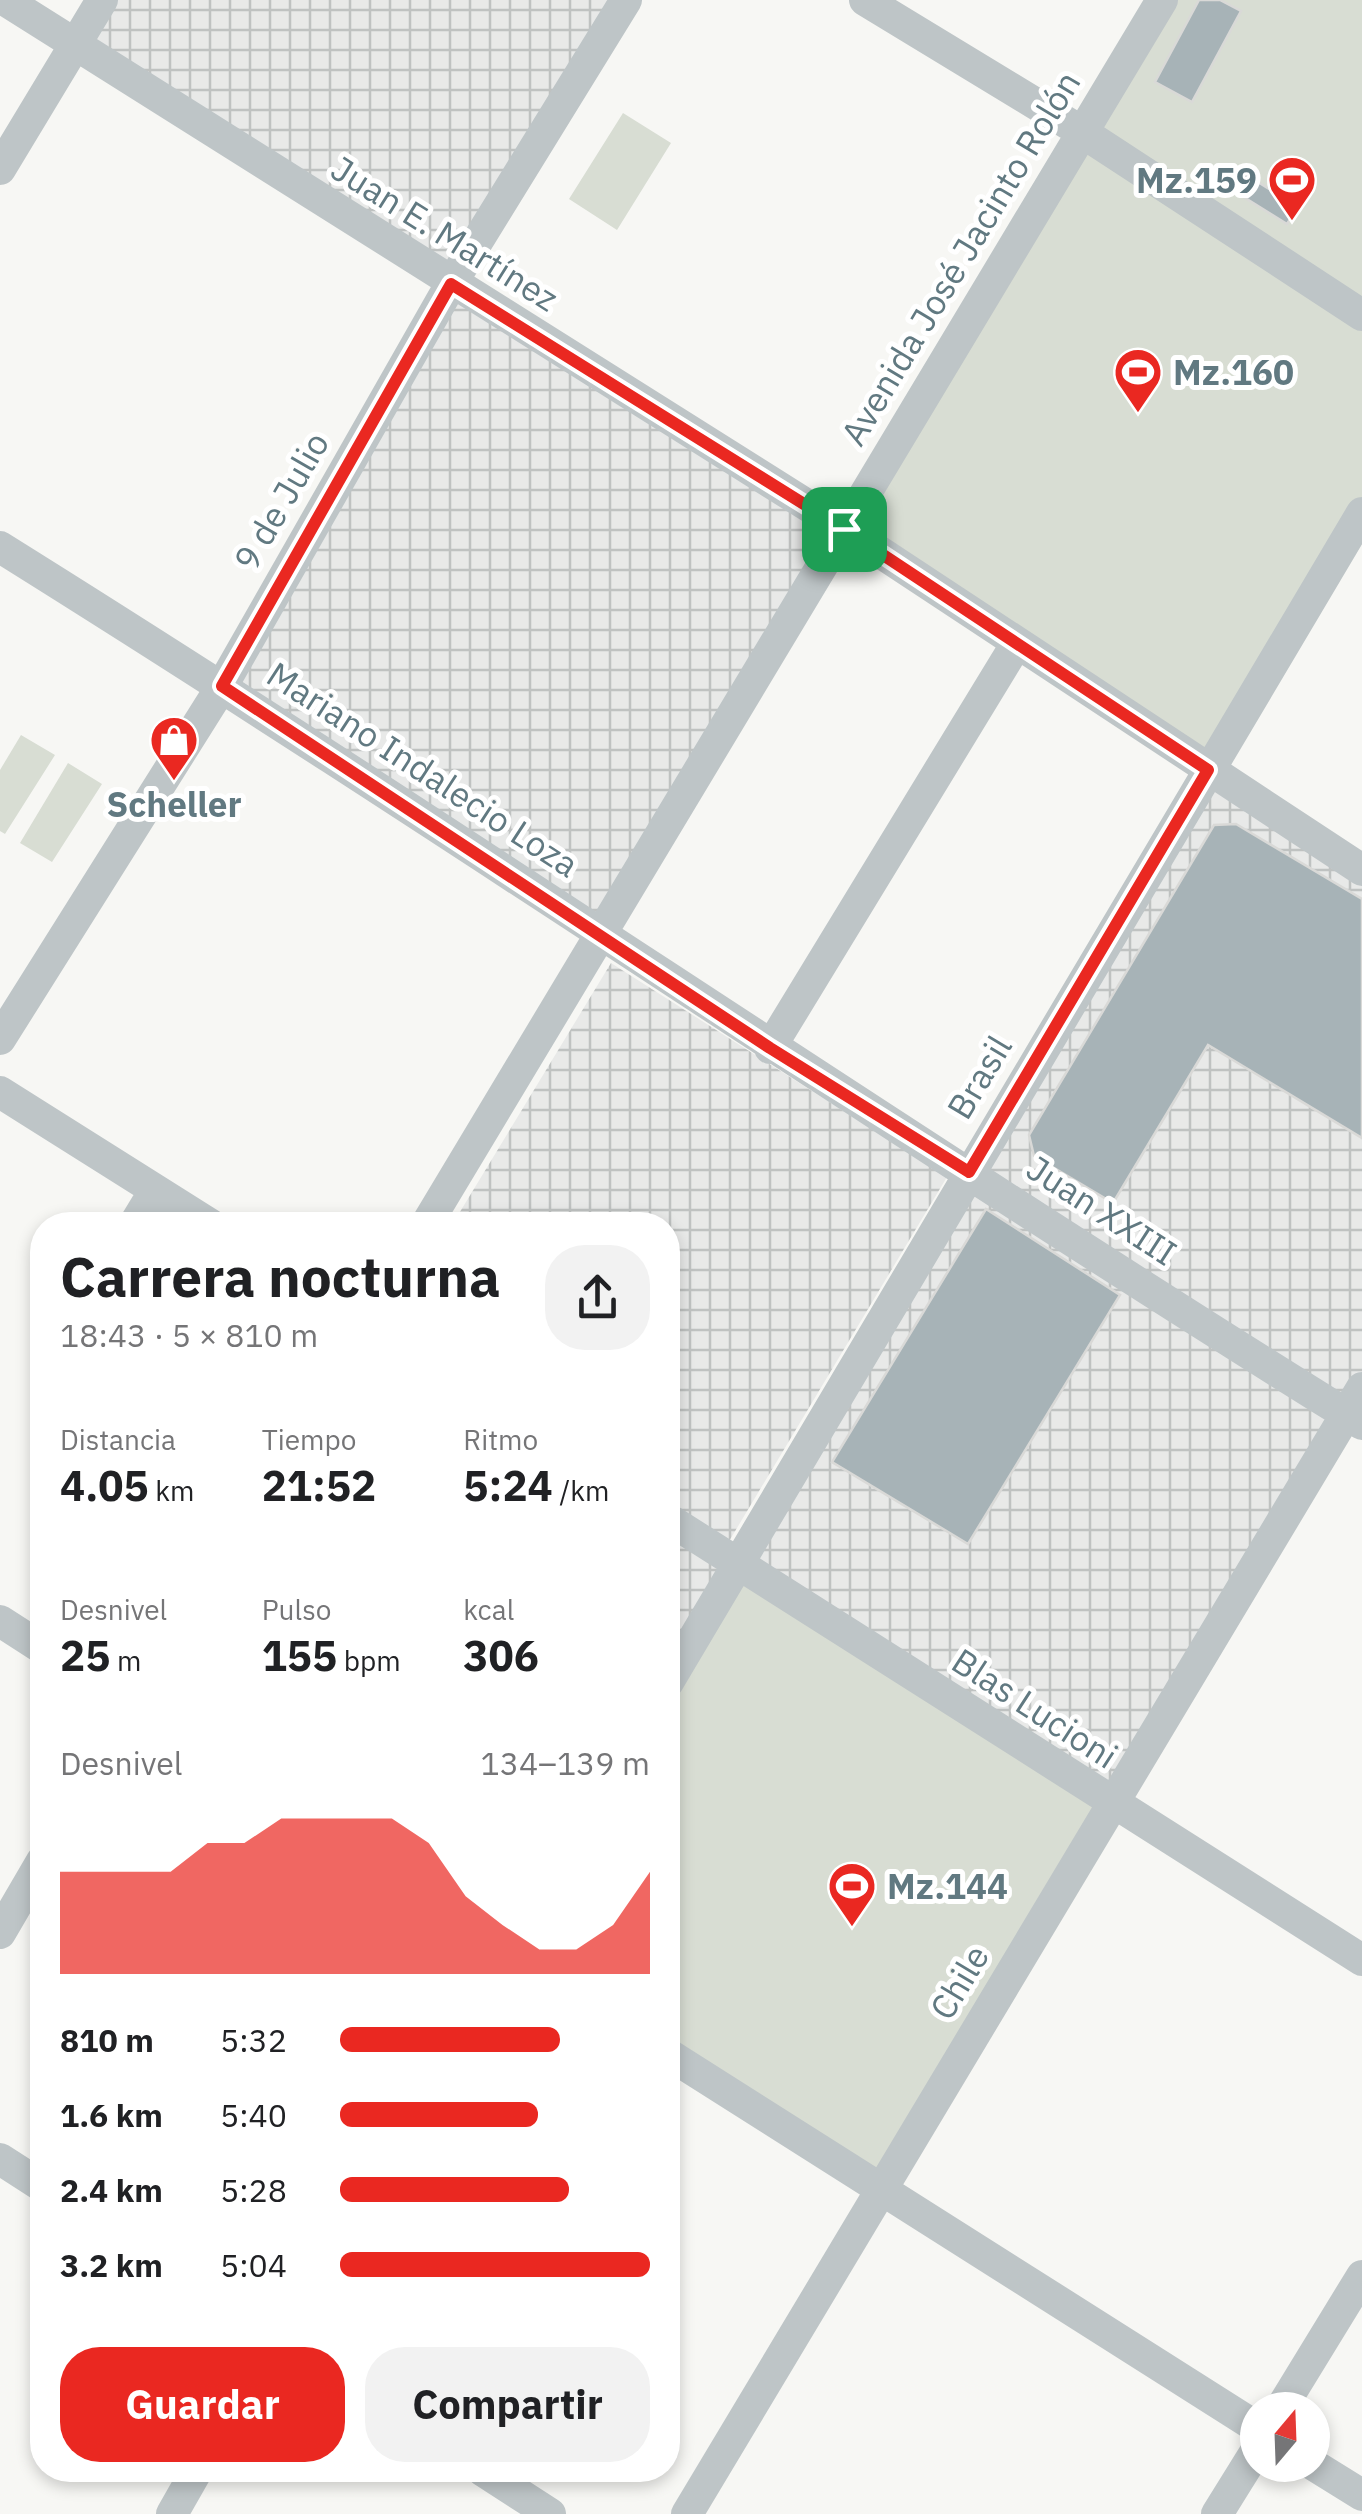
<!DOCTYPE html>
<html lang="es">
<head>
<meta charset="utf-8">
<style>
	:root { --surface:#fff; --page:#f2f2f2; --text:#202124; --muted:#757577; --accent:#ea2821 }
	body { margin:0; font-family:"IBM Plex Sans",sans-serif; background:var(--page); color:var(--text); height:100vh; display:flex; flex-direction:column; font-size:38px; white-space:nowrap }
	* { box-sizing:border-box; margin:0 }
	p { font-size:32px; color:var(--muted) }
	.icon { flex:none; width:55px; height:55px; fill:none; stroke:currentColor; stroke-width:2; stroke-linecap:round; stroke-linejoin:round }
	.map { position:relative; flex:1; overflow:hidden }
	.details { position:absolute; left:30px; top:1212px; width:650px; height:1270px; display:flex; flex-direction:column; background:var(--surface); border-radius:40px; box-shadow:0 5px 15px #0003 }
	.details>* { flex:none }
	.needle { width:65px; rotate:19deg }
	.controls { position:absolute; left:1240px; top:2392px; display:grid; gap:20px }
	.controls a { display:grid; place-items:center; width:90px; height:90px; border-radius:50%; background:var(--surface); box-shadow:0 5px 15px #0003; font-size:50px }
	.pin { position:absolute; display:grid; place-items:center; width:85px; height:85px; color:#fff; margin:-42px; border-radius:20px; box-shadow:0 5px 15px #0006 }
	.round { display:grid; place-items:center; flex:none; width:105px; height:105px; border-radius:40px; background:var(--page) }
	.overview { display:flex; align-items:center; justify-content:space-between; height:170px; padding:0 30px }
	h1 { font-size:55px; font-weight:800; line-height:75px }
	.figures { display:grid; grid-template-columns:repeat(3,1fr); gap:15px; height:170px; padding:10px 30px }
	.figures div { display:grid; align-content:center }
	.figures b { font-size:42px; font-weight:800 }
	.figures small { font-size:28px; font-weight:400 }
	.figures p { font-size:28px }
	.chart { height:280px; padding:20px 30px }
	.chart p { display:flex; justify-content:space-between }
	.chart svg { width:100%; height:180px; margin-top:10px; fill:var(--accent); opacity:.7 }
	.action { display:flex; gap:20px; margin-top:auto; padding:20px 30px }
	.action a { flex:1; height:115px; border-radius:40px; background:var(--accent); color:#fff; font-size:40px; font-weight:800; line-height:115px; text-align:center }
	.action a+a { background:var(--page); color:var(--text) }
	ul { padding:0 30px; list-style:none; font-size:32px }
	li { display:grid; grid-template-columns:160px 120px 1fr; align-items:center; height:75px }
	li i { height:25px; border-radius:12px; background:var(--accent) }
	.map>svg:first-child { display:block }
</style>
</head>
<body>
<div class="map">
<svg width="1362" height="2514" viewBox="0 0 1362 2514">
	<defs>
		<pattern id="industrial-grid" width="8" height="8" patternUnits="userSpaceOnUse" patternTransform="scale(2.5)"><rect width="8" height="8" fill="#e8e9e8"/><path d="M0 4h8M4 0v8" fill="none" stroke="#bfc2c1"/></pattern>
	</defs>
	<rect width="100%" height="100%" fill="#f7f7f4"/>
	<!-- industrial -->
	<path fill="url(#industrial-grid)" d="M102,0H626L451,284L845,529L598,932L222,686L451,284L75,46Z
		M1209,770L1362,870V1388L1112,1804L668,1682V1517L739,1565Z
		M611,963L947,1177L728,1543L668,1503V1225H452Z"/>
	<!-- pitch -->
	<path fill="#d8ddd3" d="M1162,0H1362V513L1209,770L845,529Z
		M623,113L671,143L617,230L569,199Z
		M21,735L55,755L5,834L0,831V770Z
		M68,763L102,784L52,862L20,843Z
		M740,1565L1112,1804L881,2189L668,2054V1682Z"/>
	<!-- building -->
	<path fill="#a7b3b7" stroke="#d9d9d7" stroke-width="2.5" d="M1199,0H1220L1241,11L1192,102L1155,82Z
		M1229,164L1298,207L1287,224L1218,181Z
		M1236,824L1362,899V1138L1208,1045L1113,1203L1034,1156L1029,1135L1214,825Z
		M986,1209L1120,1295L968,1544L832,1462Z"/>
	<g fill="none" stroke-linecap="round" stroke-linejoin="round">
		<!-- minor -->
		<path stroke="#bec5c7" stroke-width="32" d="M5,0L845,529L1362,870
			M865,0L1082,132L1362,315
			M0,169L102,0
			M0,547C458,833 903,1139 1362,1424
			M0,1039L222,686L451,284L626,0
			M770,1048L1017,643
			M0,1092L211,1225
			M134,1225L154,1192
			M426,1225L1162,0
			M668,1519L1362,1960
			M0,1621L42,1648
			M668,1682L1362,513
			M0,1933L42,1861
			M668,2054L1258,2428
			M0,2159L42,2186
			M1280,2410L1362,2276
			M1312,2464L1362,2495
			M482,2470L550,2514
			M172,2514L197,2470
			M687,2514L1362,1388
			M1217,2514L1258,2448"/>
	</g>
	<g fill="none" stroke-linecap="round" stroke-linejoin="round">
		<!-- route casing -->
		<g stroke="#fff" stroke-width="20">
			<path id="route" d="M451,284L844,529L1208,770L969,1172L770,1048L222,686Z"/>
		</g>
		<!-- route -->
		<use href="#route" stroke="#ea2821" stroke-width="12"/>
	</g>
	<!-- icons -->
	<defs>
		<g id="stadium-pin" transform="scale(2.5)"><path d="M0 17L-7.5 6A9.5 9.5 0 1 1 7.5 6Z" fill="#ea2821" stroke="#fff"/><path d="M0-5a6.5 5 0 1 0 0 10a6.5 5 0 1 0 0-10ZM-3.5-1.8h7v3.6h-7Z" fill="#fff"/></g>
		<g id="shop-pin" transform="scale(2.5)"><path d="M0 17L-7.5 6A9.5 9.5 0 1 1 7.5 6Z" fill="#ea2821" stroke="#fff"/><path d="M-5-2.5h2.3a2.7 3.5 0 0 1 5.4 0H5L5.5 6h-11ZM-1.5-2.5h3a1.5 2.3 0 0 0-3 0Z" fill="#fff"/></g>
	</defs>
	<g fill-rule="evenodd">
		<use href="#stadium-pin" x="1292" y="180"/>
		<use href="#stadium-pin" x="1138" y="372"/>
		<use href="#shop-pin" x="174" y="740"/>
		<use href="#stadium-pin" x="852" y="1886"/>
	</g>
	<g text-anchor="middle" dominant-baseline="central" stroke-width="10" stroke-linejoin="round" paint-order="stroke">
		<!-- poi labels -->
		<g font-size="35" font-weight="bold" fill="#617981" stroke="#fff" text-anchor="start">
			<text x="1257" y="180" text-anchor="end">Mz.159</text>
			<text x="1173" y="372">Mz.160</text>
			<text x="174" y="804" text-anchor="middle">Scheller</text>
			<text x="887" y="1886">Mz.144</text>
		</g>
		<!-- street labels -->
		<g font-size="35" fill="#617981" stroke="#fff">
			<text transform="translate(445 233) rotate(32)">Juan E. Martínez</text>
			<text transform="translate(960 258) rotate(-59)">Avenida José Jacinto Rolón</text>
			<text transform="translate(281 501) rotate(-60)">9 de Julio</text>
			<text transform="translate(423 769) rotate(33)">Mariano Indalecio Loza</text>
			<text transform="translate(979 1077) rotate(-59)">Brasil</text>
			<text transform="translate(1102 1210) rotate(33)">Juan XXIII</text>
			<text transform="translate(1035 1708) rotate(33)">Blas Lucioni</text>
			<text transform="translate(959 1982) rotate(-59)">Chile</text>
		</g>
	</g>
</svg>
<div class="controls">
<a><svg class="needle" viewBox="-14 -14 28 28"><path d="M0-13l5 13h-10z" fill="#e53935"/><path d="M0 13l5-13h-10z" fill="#757577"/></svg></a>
</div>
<div class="pin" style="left:844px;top:529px;background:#1e9e55"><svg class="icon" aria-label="arrive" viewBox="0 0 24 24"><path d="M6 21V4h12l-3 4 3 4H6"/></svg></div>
<section class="details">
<div class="overview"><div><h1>Carrera nocturna</h1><p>18:43 · 5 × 810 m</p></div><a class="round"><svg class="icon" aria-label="share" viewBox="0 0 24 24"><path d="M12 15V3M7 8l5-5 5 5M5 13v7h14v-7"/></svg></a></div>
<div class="figures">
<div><p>Distancia</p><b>4.05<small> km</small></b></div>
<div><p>Tiempo</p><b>21:52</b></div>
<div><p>Ritmo</p><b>5:24<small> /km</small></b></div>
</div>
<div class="figures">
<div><p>Desnivel</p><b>25<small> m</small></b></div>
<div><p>Pulso</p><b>155<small> bpm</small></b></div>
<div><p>kcal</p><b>306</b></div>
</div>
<div class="chart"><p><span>Desnivel</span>134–139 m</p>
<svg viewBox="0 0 160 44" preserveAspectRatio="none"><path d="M0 44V19L10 19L20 19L30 19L40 12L50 12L60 6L70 6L80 6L90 6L100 12L110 25L120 32L130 38L140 38L150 32L160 19V44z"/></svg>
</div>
<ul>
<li><b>810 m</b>5:32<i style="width:71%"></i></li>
<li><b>1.6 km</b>5:40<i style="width:64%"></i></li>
<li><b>2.4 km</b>5:28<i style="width:74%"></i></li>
<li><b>3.2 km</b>5:04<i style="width:100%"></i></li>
</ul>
<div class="action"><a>Guardar</a><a>Compartir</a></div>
</section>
</div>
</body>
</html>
